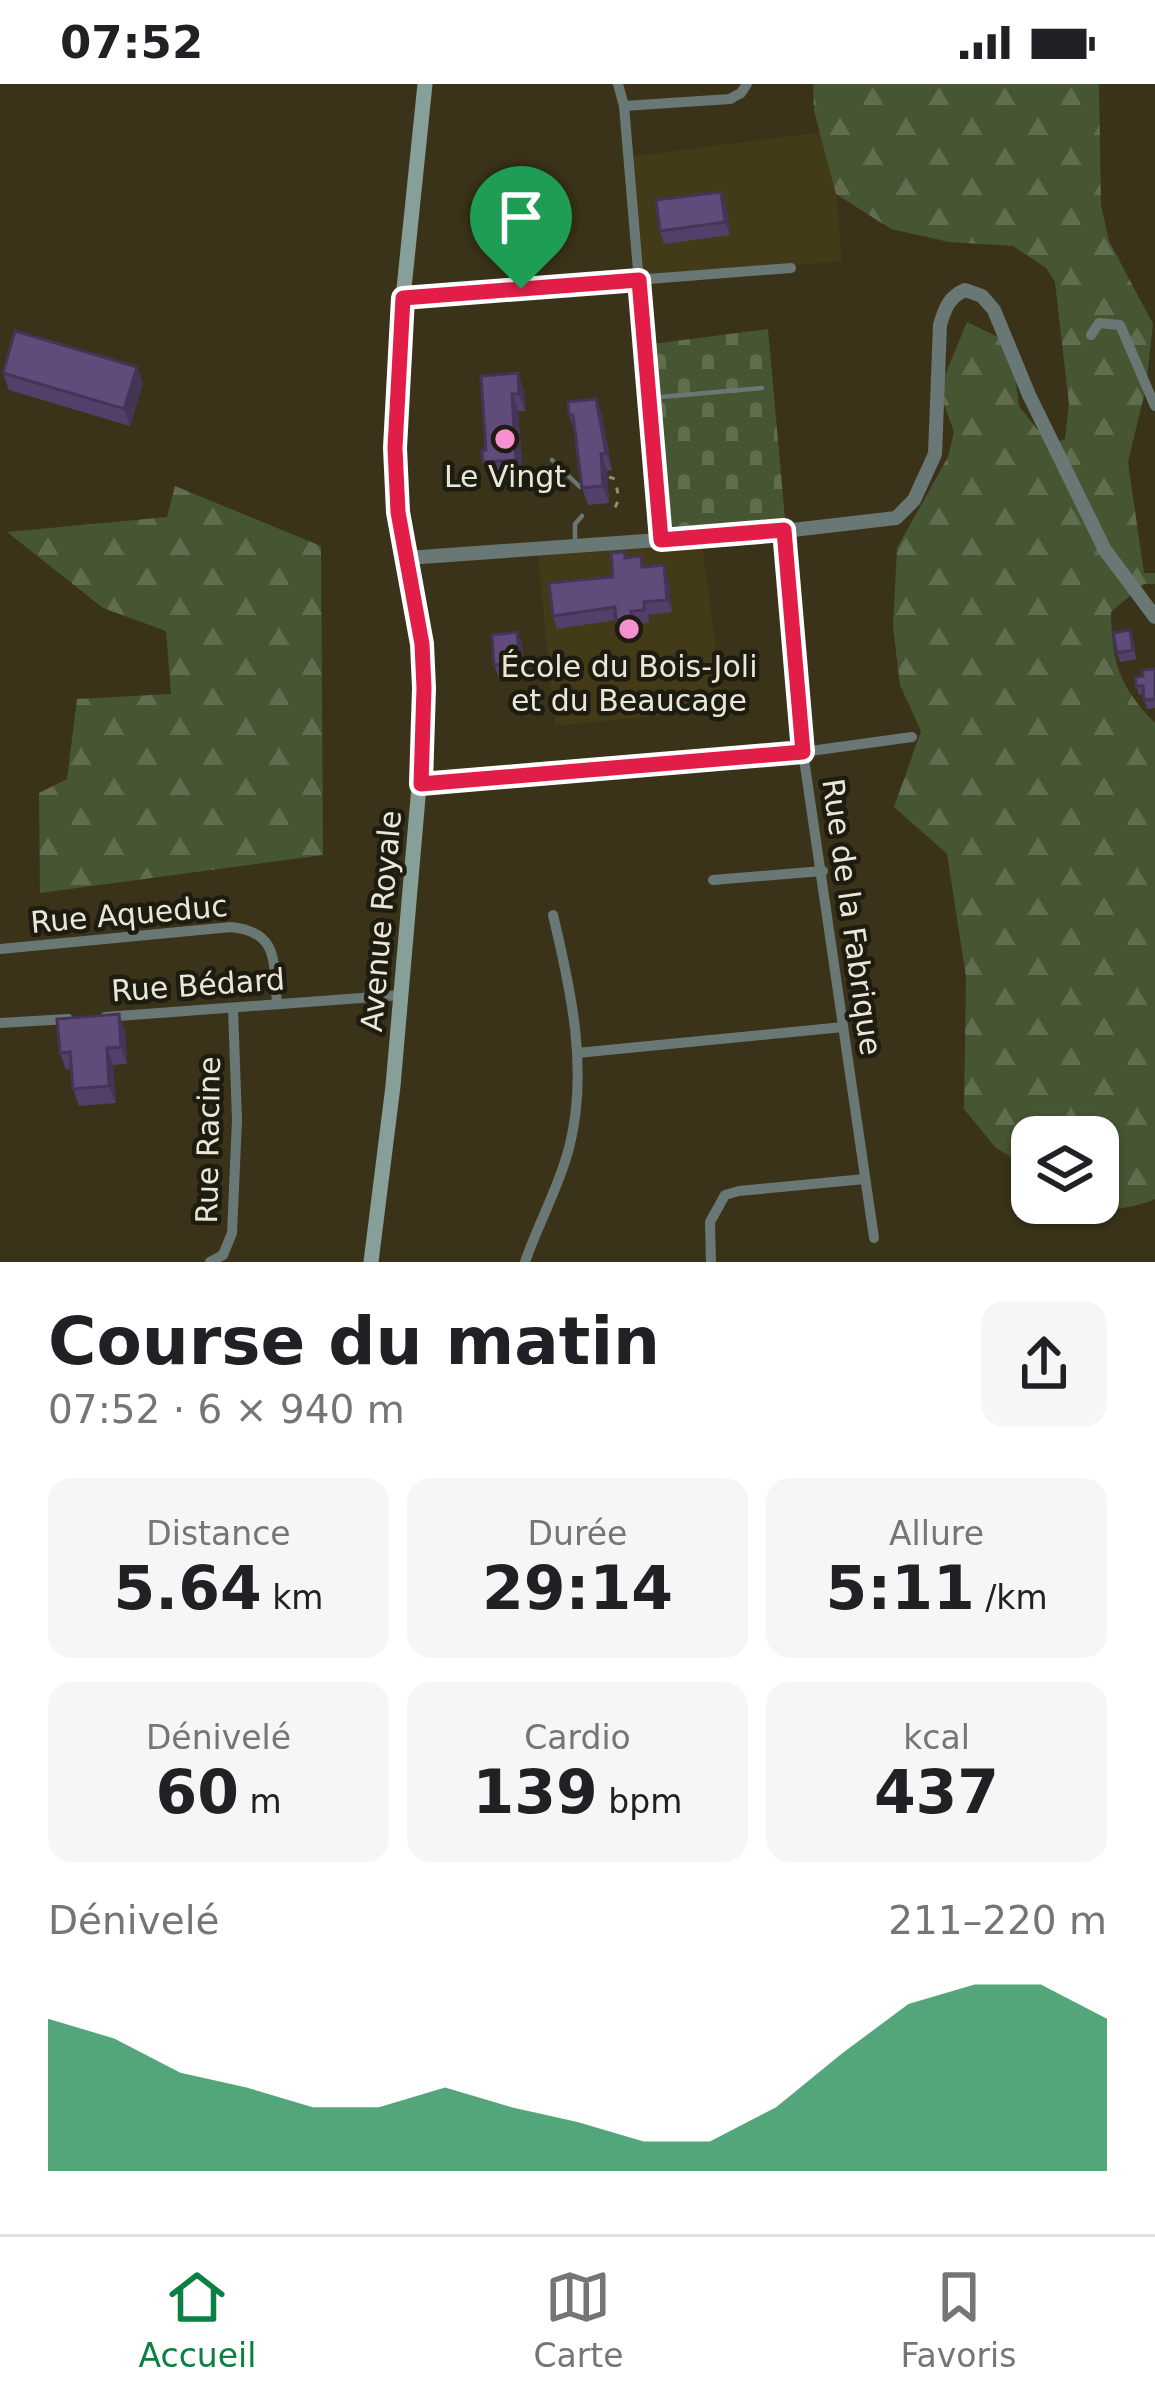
<!DOCTYPE html>
<html lang="fr">
<head>
<meta charset="utf-8">
<style>
	:root { --surface:#fff; --page:#f6f6f6; --text:#202124; --muted:#757577; --line:#e0e0e0; --accent:#0b8043 }
	body { margin:0; font-family:"DejaVu Sans",sans-serif; background:var(--page); color:var(--text); height:100vh; display:flex; flex-direction:column; font-size:45px; white-space:nowrap }
	* { box-sizing:border-box; margin:0 }
	p { font-size:39px; color:var(--muted) }
	.icon { flex:none; width:66px; height:66px; fill:none; stroke:currentColor; stroke-width:2; stroke-linecap:round; stroke-linejoin:round }
	.map { position:relative; height:1178px; overflow:hidden }
	.sheet { display:flex; flex-direction:column; background:var(--surface); flex:1 }
	.sheet>* { flex:none }
	.controls { position:absolute; left:1011px; top:1032px; display:grid; gap:24px }
	.controls a { display:grid; place-items:center; width:108px; height:108px; border-radius:24px; background:var(--surface); box-shadow:0 3px 9px #0004; font-size:60px }
	.pin { position:absolute; display:grid; place-items:center; width:102px; height:102px; color:#fff; margin:-123px -51px; border-radius:50% 50% 50% 0; rotate:-45deg; box-shadow:0 0 12px #0007 }
	.pin .icon { rotate:45deg }
	.round { display:grid; place-items:center; flex:none; width:126px; height:126px; border-radius:24px; background:var(--page) }
	.overview { display:flex; align-items:center; justify-content:space-between; height:204px; padding:0 48px }
	h1 { font-size:66px; font-weight:700; line-height:90px }
	.metrics { display:grid; grid-template-columns:repeat(3,1fr); gap:18px; height:204px; padding:12px 48px }
	.metrics div { display:grid; align-content:center; border-radius:24px; background:var(--page); text-align:center }
	.metrics b { font-size:60px; font-weight:700 }
	.metrics small { font-size:33px; font-weight:400 }
	.metrics p { font-size:33px }
	.chart { height:336px; padding:24px 48px }
	.chart p { display:flex; justify-content:space-between }
	.chart svg { width:100%; height:216px; margin-top:12px; fill:var(--accent); opacity:.7 }
	.status { display:flex; justify-content:space-between; align-items:center; height:84px; padding:0 60px; background:var(--surface); direction:ltr }
	.status svg { height:33px; fill:currentColor }
	.tab-bar { display:flex; justify-content:space-around; align-items:center; height:168px; border-top:3px solid var(--line); background:var(--surface); font-size:33px; color:var(--muted) }
	.tab-bar a { display:grid; justify-items:center; gap:6px }
	.tab-bar .on { color:var(--accent) }
	.map>svg:first-child { display:block }
</style>
</head>
<body>
<div class="status"><b>07:52</b><svg viewBox="0 0 49 12"><path d="M0 12V9h3v3zM5 12V6h3v6zM10 12V3h3v9zM15 12V0h3v12zM26 1h20v11H26zM47 4h2v5h-2z"/></svg></div>
<div class="map">
<svg width="1155" height="1178" viewBox="0 0 1155 1178">
	<defs>
		<pattern id="forest-firs" width="22" height="20" patternUnits="userSpaceOnUse" patternTransform="scale(3)"><rect width="22" height="20" fill="#465532"/><path d="M5 1l3.5 6h-7zM16 11l3.5 6h-7z" fill="#616d4f"/></pattern>
		<pattern id="cemetery-stones" width="16" height="16" patternUnits="userSpaceOnUse" patternTransform="scale(3)"><rect width="16" height="16" fill="#465532"/><path d="M2 7V4a2 2 0 0 1 4 0v3zM10 15v-3a2 2 0 0 1 4 0v3z" fill="#616d4f"/></pattern>
	</defs>
	<rect width="100%" height="100%" fill="#3a3319"/>
	<!-- built -->
	<path fill="#433a18" d="M831,47L842,177L639,196L628,73Z
		M701,453L724,625L555,642L537,465Z"/>
	<!-- forest -->
	<path fill="url(#forest-firs)" d="M813,0H1099L1101,121L1109,157L1153,240L1146,303L1128,378L1144,489H1155V500H1144L1111,528C1112,579 1119,602 1155,639V1115C1136,1124 1100,1130 1082,1119H1098V1053H1032V1087L995,1063L964,1025L966,893L947,770L894,723L921,647L900,601L893,543L897,464L948,373L954,348L939,306L967,238L998,253L1012,268L1019,322L1037,345L1060,357L1065,355L1069,320L1055,198L1046,184L1013,162L949,158L891,145L836,110L814,27Z
		M175,402L321,462L323,771L40,809L39,709L67,695L77,615L171,610L166,547L103,524L7,448L167,433Z"/>
	<!-- cemetery -->
	<path fill="url(#cemetery-stones)" d="M768,245L785,435L670,443L661,437L652,260Z"/>
	<g fill="none" stroke-linecap="round" stroke-linejoin="round">
		<!-- path -->
		<path stroke="#928d78" stroke-width="3" stroke-dasharray="6 9" stroke-linecap="butt" d="M609,393L615,395L619,415L613,428"/>
		<!-- service -->
		<path stroke="#697874" stroke-width="4.5" d="M649,314L762,304
			M552,376L580,403
			M575,456V440L582,432"/>
		<!-- minor -->
		<path stroke="#697874" stroke-width="10" d="M618,0L624,22L661,456
			M624,22L730,15L741,9L747,0
			M403,214L791,184
			M1091,251L1099,239L1120,241L1155,322
			M784,447L803,668L874,1154
			M421,700L803,668L912,653
			M713,796L823,787
			M0,865L231,843C280,848 273,879 277,919
			M105,933L401,911
			M0,939L68,935
			M577,969L843,943
			M210,1178L223,1171L232,1149L237,1036L233,925
			M525,1178C538,1140 559,1103 569,1064C589,987 571,906 553,831
			M711,1178L710,1138L725,1111L739,1107L865,1095"/>
		<!-- tertiary -->
		<path stroke="#697874" stroke-width="14" d="M407,474L784,447L896,434L914,416L935,370L940,241C945,224 949,213 965,206L982,212L994,226L1029,311L1105,466L1155,533"/>
		<!-- secondary -->
		<path stroke="#879f99" stroke-width="15" d="M371,1178L393,1002L423,656L422,560L398,428L396,365L403,214L425,0"/>
	</g>
	<!-- wall -->
	<path fill="#53406a" d="M721,108L726,120L730,151L664,160L660,147Z
		M137,283L143,300L130,342L9,306L3,289Z
		M481,292L524,306L525,327H518L523,392L489,395L483,378L486,366Z
		M596,315L602,332L612,386L607,387L609,419L588,421L582,404L575,348L569,331Z
		M627,473L668,493L672,528L648,531L649,539L636,540V547L621,548L616,536L557,545L553,532L613,493Z
		M517,548L522,561L525,592L499,594L494,581Z
		M1133,555L1136,575L1120,578L1117,569Z
		M1155,585V624L1147,625L1143,610L1139,611L1136,602Z
		M119,930L125,947L127,980L113,981L116,1019L79,1022L73,1005L71,985L66,986L60,969Z"/>
	<!-- shaded-wall -->
	<path fill="#443456" d="M721,108L726,120L730,151L725,138Z
		M137,283L143,300L130,342L124,325Z
		M518,289L524,306L525,327L519,310Z
		M512,310L518,327L523,392L516,376Z
		M596,315L602,332L612,386L606,369Z
		M601,370L607,387L609,419L603,402Z
		M664,481L668,493L672,528L667,516Z
		M517,548L522,561L525,592L520,579Z
		M119,930L125,947L127,980L121,963Z
		M107,964L113,981L116,1019L109,1002Z"/>
	<!-- building -->
	<path fill="#614b7b" stroke="#443456" stroke-width="3" d="M721,108L725,138L660,147L656,116Z
		M15,247L137,283L124,325L3,289Z
		M518,289L519,310H512L516,376L483,378L482,366H486L481,292Z
		M596,315L606,369L601,370L603,402L582,404L573,331H569L568,318Z
		M625,468V474L641,472L642,483L664,481L667,516L644,518V526L631,527L632,534L616,536L615,523L553,532L549,499L613,493L611,469Z
		M1130,546L1133,566L1117,569L1113,549Z
		M517,548L520,579L494,581L492,551Z
		M1155,585V615L1144,616L1143,602H1136L1135,593L1143,592L1142,586Z
		M119,930L121,963L107,964L109,1002L73,1005L70,968L60,969L57,935Z"/>
	<g fill="none" stroke-linecap="round" stroke-linejoin="round">
		<!-- route casing -->
		<g stroke="#fff" stroke-width="24">
			<path id="route" d="M639,196L661,456L784,446L803,668L421,700L424,604L422,560L398,428L395,364L403,214Z"/>
		</g>
		<!-- route -->
		<use href="#route" stroke="#e11d48" stroke-width="15"/>
	</g>
	<!-- markers -->
	<g fill="#f790ce" stroke="#1e1b10" stroke-width="4.5">
		<circle cx="505" cy="355" r="12"/>
		<circle cx="629" cy="545" r="12"/>
	</g>
	<g text-anchor="middle" dominant-baseline="central" stroke-width="9" stroke-linejoin="round" paint-order="stroke">
		<!-- poi labels -->
		<g font-size="30" fill="#ebe7d7" stroke="#1e1b10">
			<text x="505" y="392">Le Vingt</text>
			<text x="629" y="582">École du Bois-Joli<tspan x="629" dy="34">et du Beaucage</tspan></text>
		</g>
		<!-- street labels -->
		<g font-size="30" fill="#ebe7d7" stroke="#1e1b10">
			<text transform="translate(129 830) rotate(-5)">Rue Aqueduc</text>
			<text transform="translate(852 833) rotate(82)">Rue de la Fabrique</text>
			<text transform="translate(381 837) rotate(-85)">Avenue Royale</text>
			<text transform="translate(198 901) rotate(-4)">Rue Bédard</text>
			<text transform="translate(208 1056) rotate(-89)">Rue Racine</text>
		</g>
	</g>
</svg>
<div class="controls">
<a><svg class="icon" aria-label="layers" viewBox="0 0 24 24"><path d="M12 4l9 5-9 5-9-5zM3 14l9 5 9-5"/></svg></a>
</div>
<div class="pin" style="left:521px;top:205px;background:#1e9e55"><svg class="icon" aria-label="arrive" viewBox="0 0 24 24"><path d="M6 21V4h12l-3 4 3 4H6"/></svg></div>
</div>
<section class="sheet">
<div class="overview"><div><h1>Course du matin</h1><p>07:52 · 6 × 940 m</p></div><a class="round"><svg class="icon" aria-label="share" viewBox="0 0 24 24"><path d="M12 15V3M7 8l5-5 5 5M5 13v7h14v-7"/></svg></a></div>
<div class="metrics">
<div><p>Distance</p><b>5.64<small> km</small></b></div>
<div><p>Durée</p><b>29:14</b></div>
<div><p>Allure</p><b>5:11<small> /km</small></b></div>
</div>
<div class="metrics">
<div><p>Dénivelé</p><b>60<small> m</small></b></div>
<div><p>Cardio</p><b>139<small> bpm</small></b></div>
<div><p>kcal</p><b>437</b></div>
</div>
<div class="chart"><p><span>Dénivelé</span>211–220 m</p>
<svg viewBox="0 0 160 44" preserveAspectRatio="none"><path d="M0 44V13L10 17L20 24L30 27L40 31L50 31L60 27L70 31L80 34L90 38L100 38L110 31L120 20L130 10L140 6L150 6L160 13V44z"/></svg>
</div>
</section>
<nav class="tab-bar">
<a class="on"><svg class="icon" aria-label="home" viewBox="0 0 24 24"><path d="M3 11l9-7 9 7M6 9v11h12V9"/></svg>Accueil</a>
<a><svg class="icon" aria-label="map" viewBox="0 0 24 24"><path d="M3 6l6-2 6 2 6-2v14l-6 2-6-2-6 2zM9 4v14M15 6v14"/></svg>Carte</a>
<a><svg class="icon" aria-label="saved" viewBox="0 0 24 24"><path d="M7 4h10v16l-5-4-5 4z"/></svg>Favoris</a>
</nav>
</body>
</html>
